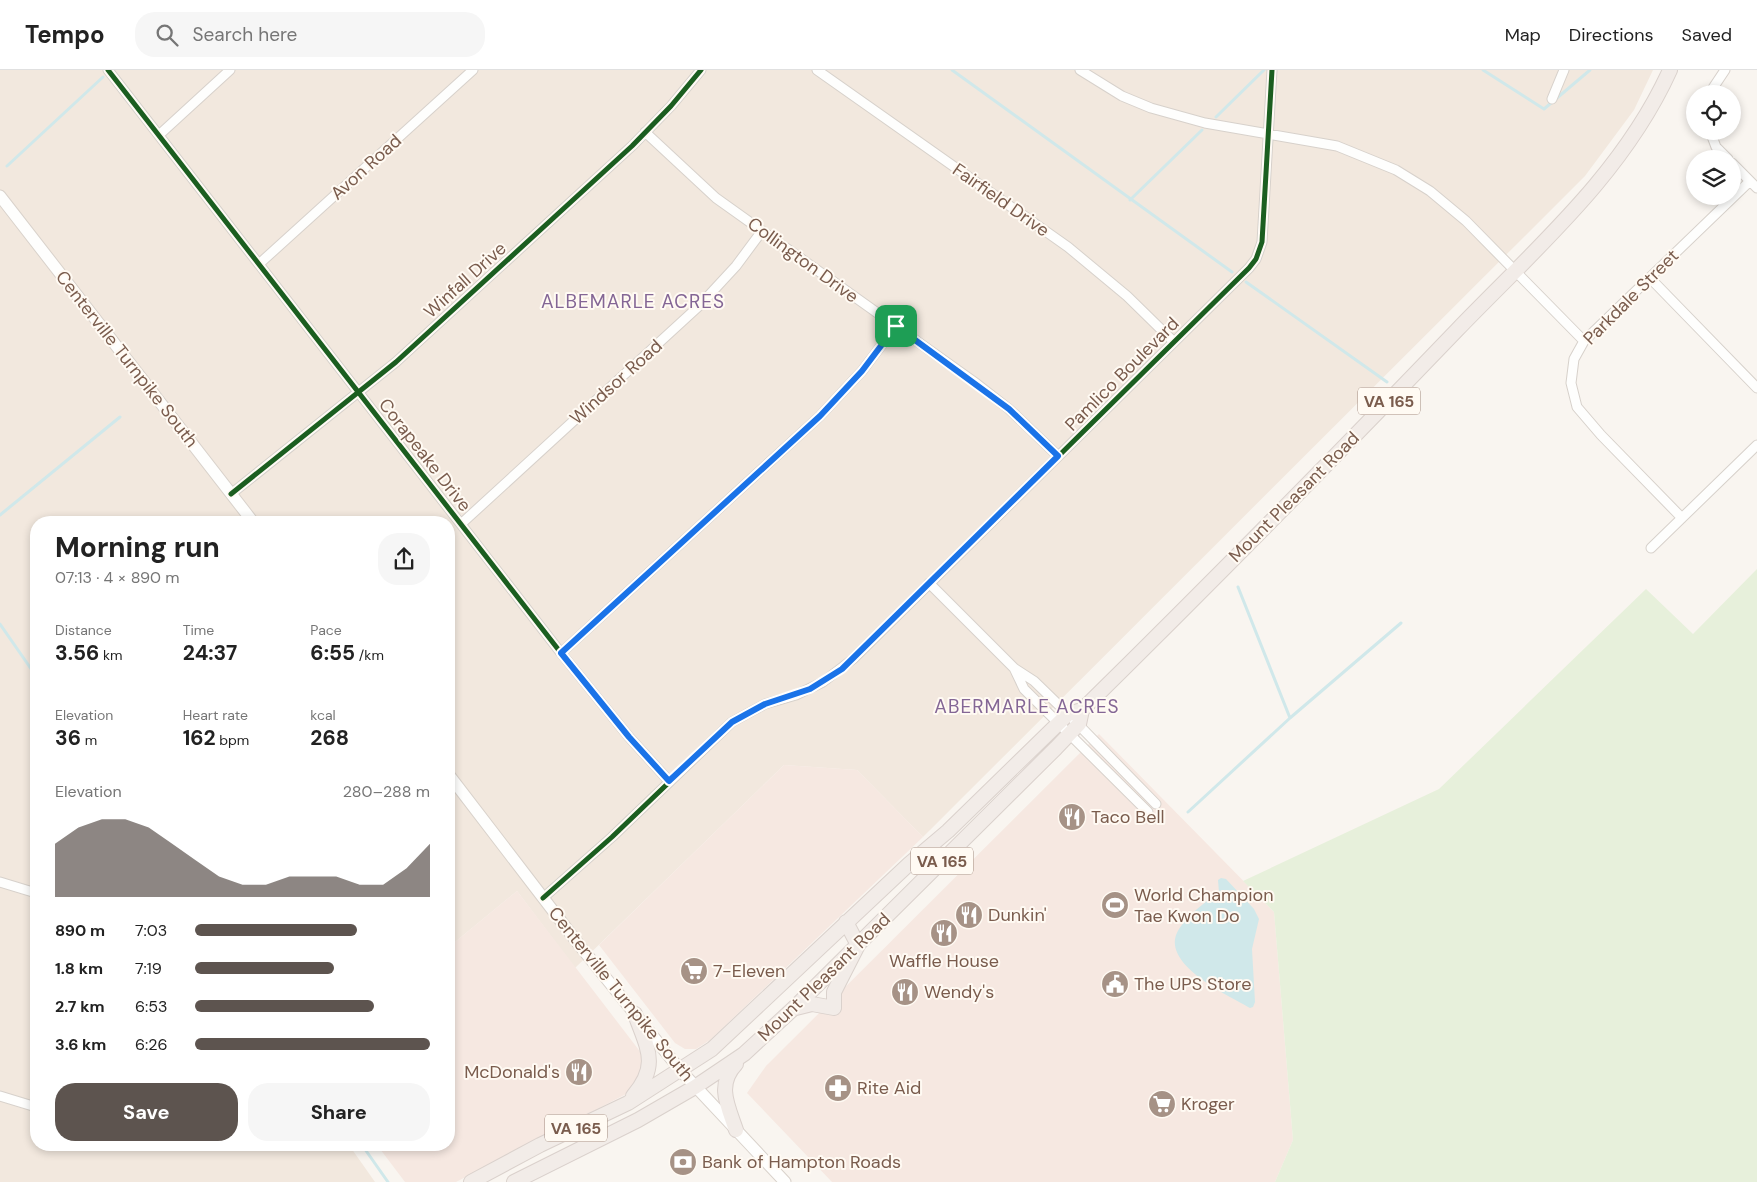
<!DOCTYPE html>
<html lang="en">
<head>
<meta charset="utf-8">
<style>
	:root { --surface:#fff; --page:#f6f6f6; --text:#222; --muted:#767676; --line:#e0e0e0; --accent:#5d544f }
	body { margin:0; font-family:"DM Sans",sans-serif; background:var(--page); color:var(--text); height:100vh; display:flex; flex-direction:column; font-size:19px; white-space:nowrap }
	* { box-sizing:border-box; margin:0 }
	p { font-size:16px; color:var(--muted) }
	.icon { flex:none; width:28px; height:28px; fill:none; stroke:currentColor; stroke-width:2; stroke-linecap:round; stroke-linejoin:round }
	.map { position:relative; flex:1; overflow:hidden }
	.panel { position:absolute; left:30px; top:446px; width:425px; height:635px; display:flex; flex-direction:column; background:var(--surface); border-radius:20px; box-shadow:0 2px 8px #0003 }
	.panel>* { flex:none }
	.tools { position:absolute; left:1686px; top:15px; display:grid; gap:10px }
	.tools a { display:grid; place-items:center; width:55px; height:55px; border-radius:50%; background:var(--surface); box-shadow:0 2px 8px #0003; font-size:25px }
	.pin { position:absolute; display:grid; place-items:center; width:42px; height:42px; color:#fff; margin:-21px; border-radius:10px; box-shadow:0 2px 8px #0006 }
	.round { display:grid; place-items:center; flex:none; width:52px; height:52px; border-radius:20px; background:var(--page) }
	.overview { display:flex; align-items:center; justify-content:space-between; height:85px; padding:0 25px }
	h1 { font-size:28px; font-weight:700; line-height:38px }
	.figures { display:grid; grid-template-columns:repeat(3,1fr); gap:8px; height:85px; padding:5px 25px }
	.figures div { display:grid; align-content:center }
	.figures b { font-size:21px; font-weight:700 }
	.figures small { font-size:14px; font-weight:400 }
	.figures p { font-size:14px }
	.chart { height:140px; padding:10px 25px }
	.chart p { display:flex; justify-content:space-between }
	.chart svg { width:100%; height:90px; margin-top:5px; fill:var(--accent); opacity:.7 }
	.button { display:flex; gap:10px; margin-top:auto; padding:10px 25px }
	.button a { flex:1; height:58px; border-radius:20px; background:var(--accent); color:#fff; font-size:20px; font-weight:700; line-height:58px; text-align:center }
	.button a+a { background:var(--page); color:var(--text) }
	ul { padding:0 25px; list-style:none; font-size:16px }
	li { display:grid; grid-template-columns:80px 60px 1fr; align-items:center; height:38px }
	li i { height:12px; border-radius:6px; background:var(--accent) }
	header { display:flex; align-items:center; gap:30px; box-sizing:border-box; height:70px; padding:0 25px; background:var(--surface); border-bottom:1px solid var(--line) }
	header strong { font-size:24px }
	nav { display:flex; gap:28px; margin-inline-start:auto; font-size:18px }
	.search { width:350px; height:45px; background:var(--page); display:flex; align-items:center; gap:12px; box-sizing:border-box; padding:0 18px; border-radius:20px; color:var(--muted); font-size:19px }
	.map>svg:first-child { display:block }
</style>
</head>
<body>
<header>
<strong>Tempo</strong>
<div class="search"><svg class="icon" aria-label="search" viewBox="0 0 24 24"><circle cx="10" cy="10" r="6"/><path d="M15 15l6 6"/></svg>Search here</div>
<nav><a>Map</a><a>Directions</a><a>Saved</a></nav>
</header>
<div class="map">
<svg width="1757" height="1112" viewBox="0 0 1757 1112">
	<rect width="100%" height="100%" fill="#f9f5f0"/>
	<!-- residential -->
	<path fill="#f2e8de" d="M0,0H1653L1634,40L1585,106L923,767L857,700L784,695L575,898L517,821L449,877V452H36V1075H349L375,1112H0Z"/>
	<!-- commercial -->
	<path fill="#f6e8e1" d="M1099,664L1274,842L1293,1070L1275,1112H832L747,1023L766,996Z
		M784,695L857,700L923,767L710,970L696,979H685L675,973L599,875Z
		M517,821L645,988L634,1020L456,1112H405L377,1075H449V877Z"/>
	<!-- green -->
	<path fill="#e7f0db" d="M1757,499V1112H1275L1293,1070L1274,842L1243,811L1439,719L1646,519L1693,564Z"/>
	<!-- water -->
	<path fill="#d0e8ea" d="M1221,808L1226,809L1254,839L1259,849L1252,879L1255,932L1253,937L1250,938C1228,925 1157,893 1179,859C1188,845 1205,832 1219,822L1218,810Z"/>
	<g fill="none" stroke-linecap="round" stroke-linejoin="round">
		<!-- stream -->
		<path stroke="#d0e8ea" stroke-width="3" d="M952,0L1232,202
			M1483,0L1544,39L1590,0
			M1216,47L1264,0
			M7,96L103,7
			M1130,130L1202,60
			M1246,212L1387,312
			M0,445L120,347
			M1238,517L1290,648
			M0,554L36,606
			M1188,742L1290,648L1401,553
			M362,1075L388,1112"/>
		<!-- minor casing -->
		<g stroke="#d7d1cb" stroke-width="11">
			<path id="minor" d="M108,0L561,583L629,667L669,711
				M817,0L1068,177L1127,226L1174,272
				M1080,0L1122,26L1151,38L1205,53L1337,76L1396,100L1430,121L1466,151L1584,271
				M1709,24L1725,0
				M1552,29L1564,0
				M1710,61L1716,77L1728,89
				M645,62L716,128L977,314L1009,339L1058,386
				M159,65L230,0
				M1732,93L1757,118
				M259,194L473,0
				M1650,208L1757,318
				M231,424L396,292L632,76L671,36L701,0
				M1682,448L1601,365L1577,337L1571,313L1574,289L1584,271L1750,111
				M461,454L699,236L736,196L762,161
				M1651,478L1757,375
				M929,513L1014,598L1034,611L1068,644L1156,734
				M561,583L820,346L862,301L896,256
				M1014,598L1024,619L1148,742
				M0,812L36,823
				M543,828L612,767L732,652L765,634L796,625L823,612L853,589L1249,198L1256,189L1262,172L1272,0
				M0,1026L36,1037"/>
		</g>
		<!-- secondary casing -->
		<g stroke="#d9d2cb" stroke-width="13">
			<path id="secondary" d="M0,126L253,452
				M449,705L580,876L681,1001L785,1112"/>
		</g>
		<!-- trunk casing -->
		<g stroke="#dad1cc" stroke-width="16">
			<path id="trunk" d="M796,938L812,934L834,938V922L858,875L846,852
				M736,994C716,1015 728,1036 736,1060
				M633,1026C660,995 647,978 635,944
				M471,1112L540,1075L628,1033L712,979L909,794L948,761L1068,644L1082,640C1209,515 1334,388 1457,260C1535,179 1623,104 1670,0
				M514,1112L638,1050L695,1017L744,984L794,938L1056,678L1079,654L1082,640"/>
		</g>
		<!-- minor -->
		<use href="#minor" stroke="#fefefd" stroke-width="9"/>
		<!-- secondary -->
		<use href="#secondary" stroke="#fefefd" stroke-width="11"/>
		<!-- trunk -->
		<use href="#trunk" stroke="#f2ece8" stroke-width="14"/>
		<!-- cycleway casing -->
		<g stroke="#fffaf3" stroke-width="8">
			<path id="cycleway" d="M108,0L561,583L629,667L669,711
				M231,424L396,292L632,76L671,36L701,0
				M543,828L612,767L732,652L765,634L796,625L823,612L853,589L1249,198L1256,189L1262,172L1272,0"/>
		</g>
		<!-- cycleway -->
		<use href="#cycleway" stroke="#1b5e20" stroke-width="5"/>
	</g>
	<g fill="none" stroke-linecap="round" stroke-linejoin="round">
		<!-- route casing -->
		<g stroke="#fff" stroke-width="10">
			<path id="route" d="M896,256L1009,339L1058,386L842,599L810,619L765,634L732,652L669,711L629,667L561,583L820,346L862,301Z"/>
		</g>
		<!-- route -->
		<use href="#route" stroke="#1a73e8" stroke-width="6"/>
	</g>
	<!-- icons -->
	<defs>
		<g id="restaurant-disc" transform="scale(1.4375)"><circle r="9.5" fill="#a69286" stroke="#fffaf3"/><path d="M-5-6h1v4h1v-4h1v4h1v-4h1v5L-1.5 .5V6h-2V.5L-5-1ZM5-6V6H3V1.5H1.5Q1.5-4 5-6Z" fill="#fff"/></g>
		<g id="stadium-disc" transform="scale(1.4375)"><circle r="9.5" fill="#a69286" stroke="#fffaf3"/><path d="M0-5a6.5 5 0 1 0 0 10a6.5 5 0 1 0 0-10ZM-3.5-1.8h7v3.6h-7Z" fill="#fff"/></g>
		<g id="supermarket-disc" transform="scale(1.4375)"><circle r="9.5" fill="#a69286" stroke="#fffaf3"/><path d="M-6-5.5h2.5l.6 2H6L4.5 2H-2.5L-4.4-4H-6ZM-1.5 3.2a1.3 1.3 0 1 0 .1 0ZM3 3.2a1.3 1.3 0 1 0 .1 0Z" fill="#fff"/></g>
		<g id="civic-disc" transform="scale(1.4375)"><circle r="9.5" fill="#a69286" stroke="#fffaf3"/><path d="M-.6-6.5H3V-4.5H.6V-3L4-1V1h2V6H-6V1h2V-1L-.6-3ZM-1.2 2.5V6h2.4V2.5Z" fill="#fff"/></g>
		<g id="pharmacy-disc" transform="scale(1.4375)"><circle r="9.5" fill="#a69286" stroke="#fffaf3"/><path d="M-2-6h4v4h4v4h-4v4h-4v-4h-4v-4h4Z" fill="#fff"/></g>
		<g id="bank-disc" transform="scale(1.4375)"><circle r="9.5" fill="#a69286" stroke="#fffaf3"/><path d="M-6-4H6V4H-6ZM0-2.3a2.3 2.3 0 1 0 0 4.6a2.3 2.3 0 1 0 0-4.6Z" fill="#fff"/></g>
	</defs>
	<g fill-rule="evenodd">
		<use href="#restaurant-disc" x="1072" y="747"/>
		<use href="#stadium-disc" x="1115" y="835"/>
		<use href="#restaurant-disc" x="969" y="845"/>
		<use href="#restaurant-disc" x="944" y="863"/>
		<use href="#supermarket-disc" x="694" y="901"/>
		<use href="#civic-disc" x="1115" y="914"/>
		<use href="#restaurant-disc" x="905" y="922"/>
		<use href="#restaurant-disc" x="579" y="1002"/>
		<use href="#pharmacy-disc" x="838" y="1018"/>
		<use href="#supermarket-disc" x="1162" y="1034"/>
		<use href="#bank-disc" x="683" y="1092"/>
	</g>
	<g text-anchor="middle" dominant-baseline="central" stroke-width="4" stroke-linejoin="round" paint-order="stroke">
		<!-- shield labels -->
		<g fill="#fffaf3" stroke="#a28b7f" stroke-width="1">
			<rect x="1358" y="317.5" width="62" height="27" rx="4"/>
			<rect x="911" y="777.5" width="62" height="27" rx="4"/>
			<rect x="545" y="1044.5" width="62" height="27" rx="4"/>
		</g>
		<g font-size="16" font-weight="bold" fill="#7a5c4d">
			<text x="1389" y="331">VA 165</text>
			<text x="942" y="791">VA 165</text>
			<text x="576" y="1058">VA 165</text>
		</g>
		<!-- street labels -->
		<g font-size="18" fill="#7a5c4d" stroke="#fffaf3">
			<text transform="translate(366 97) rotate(-42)">Avon Road</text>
			<text transform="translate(1001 130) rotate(35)">Fairfield Drive</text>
			<text transform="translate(803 190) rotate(36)">Collington Drive</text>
			<text transform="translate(465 210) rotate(-42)">Winfall Drive</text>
			<text transform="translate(1631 227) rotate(-45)">Parkdale Street</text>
			<text transform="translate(127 289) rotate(52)">Centerville Turnpike South</text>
			<text transform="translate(1122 304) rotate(-45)">Pamlico Boulevard</text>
			<text transform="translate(616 312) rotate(-42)">Windsor Road</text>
			<text transform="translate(425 385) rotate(52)">Corapeake Drive</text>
			<text transform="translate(1294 427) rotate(-45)">Mount Pleasant Road</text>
			<text transform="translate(824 907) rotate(-44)">Mount Pleasant Road</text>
			<text transform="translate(621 924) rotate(51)">Centerville Turnpike South</text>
		</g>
		<!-- poi labels -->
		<g font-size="18" fill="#7a5c4d" stroke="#fffaf3" text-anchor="start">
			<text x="1091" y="747">Taco Bell</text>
			<text x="1134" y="825">World Champion<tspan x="1134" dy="21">Tae Kwon Do</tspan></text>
			<text x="988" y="845">Dunkin'</text>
			<text x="944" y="891" text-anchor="middle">Waffle House</text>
			<text x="713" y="901">7-Eleven</text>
			<text x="1134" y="914">The UPS Store</text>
			<text x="924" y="922">Wendy's</text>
			<text x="560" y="1002" text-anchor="end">McDonald's</text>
			<text x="857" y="1018">Rite Aid</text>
			<text x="1181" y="1034">Kroger</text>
			<text x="702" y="1092">Bank of Hampton Roads</text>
		</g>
		<!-- neighbourhood labels -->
		<g font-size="19" letter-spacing="1" fill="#846695" stroke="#fffaf3">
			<text x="633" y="231">ALBEMARLE ACRES</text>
			<text x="1027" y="636">ABERMARLE ACRES</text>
		</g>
	</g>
</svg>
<div class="tools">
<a><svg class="icon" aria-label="locate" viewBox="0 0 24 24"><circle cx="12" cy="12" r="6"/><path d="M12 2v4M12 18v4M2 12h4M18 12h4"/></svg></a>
<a><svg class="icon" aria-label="layers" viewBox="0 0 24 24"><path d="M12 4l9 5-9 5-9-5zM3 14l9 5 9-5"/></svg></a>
</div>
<div class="pin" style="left:896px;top:256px;background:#1e9e55"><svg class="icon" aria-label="arrive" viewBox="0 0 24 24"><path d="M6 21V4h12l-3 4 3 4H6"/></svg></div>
<section class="panel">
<div class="overview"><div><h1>Morning run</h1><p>07:13 · 4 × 890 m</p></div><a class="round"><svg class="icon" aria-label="share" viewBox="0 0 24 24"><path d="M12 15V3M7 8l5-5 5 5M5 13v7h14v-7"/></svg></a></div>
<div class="figures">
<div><p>Distance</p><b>3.56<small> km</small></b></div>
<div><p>Time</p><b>24:37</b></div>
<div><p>Pace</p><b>6:55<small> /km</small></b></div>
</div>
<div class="figures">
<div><p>Elevation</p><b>36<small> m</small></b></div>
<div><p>Heart rate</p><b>162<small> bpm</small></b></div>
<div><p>kcal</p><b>268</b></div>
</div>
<div class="chart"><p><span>Elevation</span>280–288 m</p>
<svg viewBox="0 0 160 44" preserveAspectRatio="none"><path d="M0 44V18L10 10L20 6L30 6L40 10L50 18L60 26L70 34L80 38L90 38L100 34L110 34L120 34L130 38L140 38L150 30L160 18V44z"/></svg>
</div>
<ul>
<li><b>890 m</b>7:03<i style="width:69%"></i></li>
<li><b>1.8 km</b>7:19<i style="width:59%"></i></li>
<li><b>2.7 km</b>6:53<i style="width:76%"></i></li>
<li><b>3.6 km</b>6:26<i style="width:100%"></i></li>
</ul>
<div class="button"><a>Save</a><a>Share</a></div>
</section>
</div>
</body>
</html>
